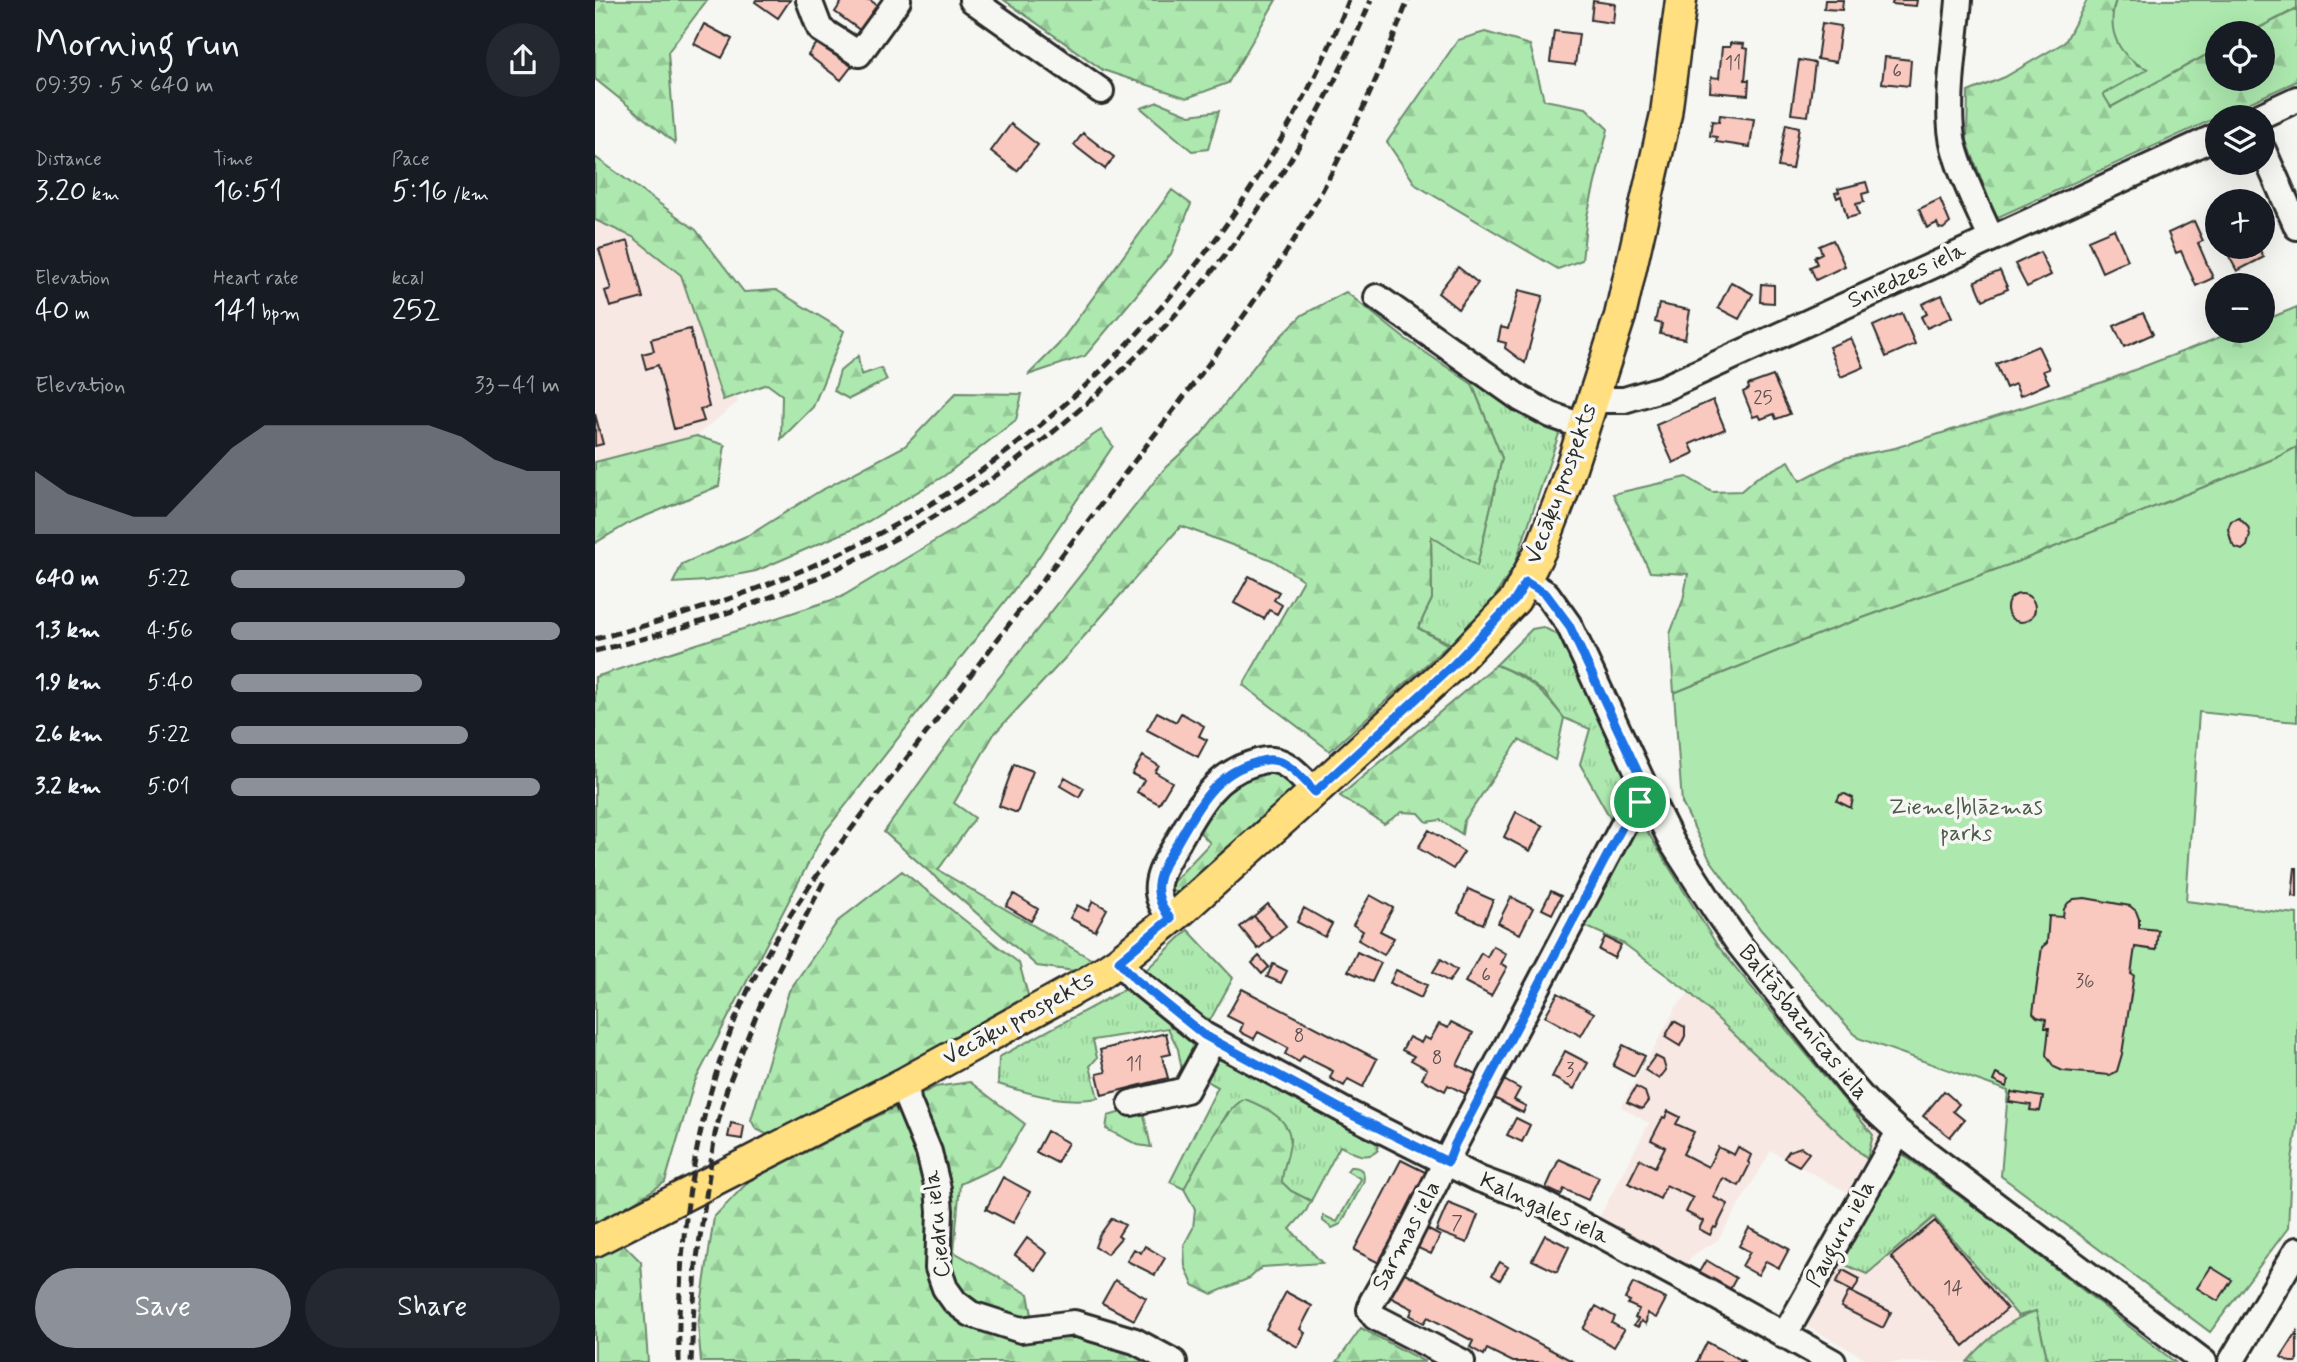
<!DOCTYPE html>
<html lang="en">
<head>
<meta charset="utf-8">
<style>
	:root { --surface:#171b24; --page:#242831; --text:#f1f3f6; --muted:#9ea1a6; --accent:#8c9099 }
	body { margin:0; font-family:Mynerve,sans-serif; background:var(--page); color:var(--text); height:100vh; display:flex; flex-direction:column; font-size:26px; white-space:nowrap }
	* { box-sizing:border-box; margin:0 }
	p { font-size:23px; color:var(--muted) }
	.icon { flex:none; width:38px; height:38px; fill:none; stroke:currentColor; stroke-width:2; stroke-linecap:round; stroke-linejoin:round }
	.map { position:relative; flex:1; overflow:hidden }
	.sheet { display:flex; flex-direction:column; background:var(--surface); width:595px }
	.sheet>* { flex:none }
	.controls { position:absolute; left:1610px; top:21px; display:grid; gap:14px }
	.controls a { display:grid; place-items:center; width:70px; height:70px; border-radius:50%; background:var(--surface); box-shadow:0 7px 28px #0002; font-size:35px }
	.pin { position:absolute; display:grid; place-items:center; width:60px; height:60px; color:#fff; margin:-30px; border:4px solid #fff; border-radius:50%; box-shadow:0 2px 7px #0007 }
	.round { display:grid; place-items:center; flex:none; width:74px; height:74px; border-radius:37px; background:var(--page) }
	.overview { display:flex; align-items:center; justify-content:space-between; height:119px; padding:0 35px }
	h1 { font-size:38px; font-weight:600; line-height:52px }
	.stats { display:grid; grid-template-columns:repeat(3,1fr); gap:10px; height:119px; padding:7px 35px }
	.stats div { display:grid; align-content:center }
	.stats b { font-size:30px; font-weight:600 }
	.stats small { font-size:19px; font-weight:400 }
	.stats p { font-size:19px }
	.chart { height:196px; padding:14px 35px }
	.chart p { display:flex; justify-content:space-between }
	.chart svg { width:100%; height:126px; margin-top:7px; fill:var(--accent); opacity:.7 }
	.cta { display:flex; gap:14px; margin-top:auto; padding:14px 35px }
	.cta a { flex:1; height:80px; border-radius:42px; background:var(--accent); color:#fff; font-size:28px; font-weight:600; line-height:80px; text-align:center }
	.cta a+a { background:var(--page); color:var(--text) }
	ul { padding:0 35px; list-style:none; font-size:23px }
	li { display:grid; grid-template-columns:112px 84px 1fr; align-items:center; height:52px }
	li i { height:18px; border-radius:9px; background:var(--accent) }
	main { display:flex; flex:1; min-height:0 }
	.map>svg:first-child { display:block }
</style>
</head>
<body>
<main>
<section class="sheet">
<div class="overview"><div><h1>Morning run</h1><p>09:39 · 5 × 640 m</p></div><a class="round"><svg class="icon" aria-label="share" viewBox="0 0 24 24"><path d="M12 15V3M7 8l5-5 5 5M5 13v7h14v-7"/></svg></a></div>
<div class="stats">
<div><p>Distance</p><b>3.20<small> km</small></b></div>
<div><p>Time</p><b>16:51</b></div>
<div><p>Pace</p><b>5:16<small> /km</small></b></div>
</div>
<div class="stats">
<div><p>Elevation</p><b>40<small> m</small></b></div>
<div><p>Heart rate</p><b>141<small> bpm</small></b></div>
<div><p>kcal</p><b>252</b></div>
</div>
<div class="chart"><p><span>Elevation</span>33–41 m</p>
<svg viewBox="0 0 160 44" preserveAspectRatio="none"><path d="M0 44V22L10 30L20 34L30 38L40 38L50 26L60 14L70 6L80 6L90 6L100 6L110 6L120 6L130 10L140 18L150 22L160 22V44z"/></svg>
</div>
<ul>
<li><b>640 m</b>5:22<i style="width:71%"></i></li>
<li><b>1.3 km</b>4:56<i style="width:100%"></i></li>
<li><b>1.9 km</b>5:40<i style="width:58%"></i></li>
<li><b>2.6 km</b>5:22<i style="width:72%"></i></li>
<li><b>3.2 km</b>5:01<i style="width:94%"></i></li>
</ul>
<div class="cta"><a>Save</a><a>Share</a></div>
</section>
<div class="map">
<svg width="1702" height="1362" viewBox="0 0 1702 1362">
	<defs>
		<pattern id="grass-tufts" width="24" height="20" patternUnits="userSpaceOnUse" patternTransform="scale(1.75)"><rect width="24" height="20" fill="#ade9af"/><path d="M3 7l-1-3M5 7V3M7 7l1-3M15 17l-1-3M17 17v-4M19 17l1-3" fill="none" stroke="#95c897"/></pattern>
		<pattern id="forest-firs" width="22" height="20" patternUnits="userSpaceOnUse" patternTransform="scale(1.75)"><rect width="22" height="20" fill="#ade9af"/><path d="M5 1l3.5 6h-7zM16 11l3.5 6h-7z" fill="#95c897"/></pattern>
	</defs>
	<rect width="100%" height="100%" fill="#f6f6f2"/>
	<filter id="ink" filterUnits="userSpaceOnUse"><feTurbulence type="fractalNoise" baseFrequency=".0143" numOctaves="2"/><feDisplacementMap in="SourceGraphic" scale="14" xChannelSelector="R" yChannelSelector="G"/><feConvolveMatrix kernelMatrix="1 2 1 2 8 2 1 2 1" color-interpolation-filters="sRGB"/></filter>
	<g filter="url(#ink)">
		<!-- built -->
		<path fill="#f7e8e3" d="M0,220L38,237L86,275L143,402L101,436L0,462Z
			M1126,961L1246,1102L1286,1135L1252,1192L1176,1151L1123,1240L1101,1253L1088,1266L1002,1222L1054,1123L1026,1107L1082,1006Z
			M1307,1154L1416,1234L1580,1362H1277L1208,1324Z"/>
		<!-- grass -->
		<path fill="url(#grass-tufts)" stroke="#6c8a6d" stroke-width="2" d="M882,381L966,428L920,564L891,611L856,644L823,628L837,599L836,535L882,565L907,458L877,384Z
			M948,627L963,635L1030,769L1032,790L1018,823L985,764L995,729L969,718L950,693L925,675L901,665L937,629Z
			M1044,818L1122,945L1278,1135L1272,1159L1094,992L1028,943L983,923Z
			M593,930L638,978L613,1024L564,985L550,971Z
			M534,987L602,1043L588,1076L583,1049L573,1028L498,1040L502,1058L495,1066L503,1098C470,1104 435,1094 403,1084L404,1057Z
			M625,1058L636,1059L783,1139V1150C771,1162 758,1152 745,1146L716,1201L696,1191L687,1183V1170L695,1139L633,1112L589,1189L575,1182L623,1087L603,1076Z
			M547,1106L556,1147L543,1145L511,1129L513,1116Z
			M1307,1154L1416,1234L1580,1362H1453L1441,1311L1423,1316L1339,1217L1272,1274L1241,1261Z
			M755,1167C766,1166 771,1172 768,1183L746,1224L737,1228L728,1221V1215L742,1222L766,1179L752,1171Z"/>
		<!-- forest -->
		<path fill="url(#forest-firs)" stroke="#6c8a6d" stroke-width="2" d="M0,0H112L73,52L80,143L0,79Z
			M409,0H681L633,83L592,98L508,70Z
			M1492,0H1521L1517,12L1542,65L1554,68L1516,107L1622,49V79H1668V33H1654L1702,9V81L1401,218L1372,141L1373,92L1410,77L1470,42Z
			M890,32L935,45L949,100L991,108L1013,129L992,216L987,260L963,269L821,185L792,142L863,40Z
			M563,102L595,115L624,111L613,149L597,151L546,108Z
			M0,157L101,230L149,292L181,290L249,331L218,407L186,439L187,395L172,384L128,400L86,275L38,237L0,220Z
			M577,190L596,204L576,254L490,356L433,375L463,345Z
			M751,292L809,338L877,384L907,458L882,566L836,536L837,599L823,628L853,645L735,751L648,685L708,580L677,560L586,526L470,658L399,734L359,803L380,818L343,870L496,959V973L442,966L289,832L361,732L571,467L605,436L671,351L707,315Z
			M1702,307V447L1681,458L1430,559L1232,631L1079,693L1075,634L1088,600L1093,574L1055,572L1018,494L1092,477L1117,492L1146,491L1161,478L1194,461L1205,481L1249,458L1300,448L1508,382L1641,331H1668V321Z
			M263,356L266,375L286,368L292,380L254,399L239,391L245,371Z
			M361,393L427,394L421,420L349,476L267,525L161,571L111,581L78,583L87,564L156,534L223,492L310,446Z
			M506,430L518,446L439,564L229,833L99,1083L70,1182L7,1223L46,1262L53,1362H0V677L246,597L360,529Z
			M101,436L130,445L124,486L36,522L0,543V462Z
			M901,665C933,678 948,691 969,718L960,760L924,740L869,821L867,834L845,820L832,822L824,813L807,812L789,824L745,796Z
			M686,768L705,786L584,894L573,887L615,843L601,828L631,783Z
			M307,871L424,963L435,1002L179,1138L161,1129L156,1120L194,991L243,921Z
			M375,1082L430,1124L404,1166L365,1184L359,1252L433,1294L440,1331L491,1333L565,1362H106L103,1325L119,1217L154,1181L340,1087Z
			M650,1099C667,1106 693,1117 695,1138C696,1152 687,1167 687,1182L696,1191L716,1201L711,1211L695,1229L727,1263L667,1267L655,1278L617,1294L598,1285L590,1266L589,1245L598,1228L600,1209L589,1189C600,1169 630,1106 650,1099Z
			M1441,1311L1453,1362H1372C1391,1340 1414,1319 1441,1311Z
			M766,1328L830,1362H742Z"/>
		<!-- park -->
		<path fill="#ade9af" stroke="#6c8a6d" stroke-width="2" d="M1521,0H1702V8L1654,33H1622V49L1516,107L1508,94L1553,69C1523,57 1511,31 1521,0Z
			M1702,447V722L1604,712L1591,901L1702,914V1125L1696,1167L1693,1228L1615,1332L1406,1176L1413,1091L1263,1038L1166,930L1114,858L1087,803L1079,693L1232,631L1430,559L1681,458Z"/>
		<!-- building -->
		<path fill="#f9c9c0" stroke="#2b2b2b" stroke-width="2" d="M161,0H195L183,18L160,2Z
			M248,0H275L287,9L269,33L240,12Z
			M1230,0H1248L1247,10L1229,9Z
			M1298,0H1322L1321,6L1297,4Z
			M998,1L1020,4L1018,23L996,20Z
			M1227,23L1246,26L1241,62L1222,59Z
			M109,24L137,39L127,58L99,44Z
			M959,31L984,34L980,65L955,62Z
			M227,37L260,62L246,80L213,55Z
			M1135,43L1149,44L1148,48L1153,49L1150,80H1154L1153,95L1115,92L1116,77L1124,78L1127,47H1135Z
			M1290,57L1316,60L1314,86L1287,83Z
			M1204,60L1220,63L1213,116L1196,114Z
			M1125,115L1159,119L1155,147L1121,142L1122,137L1115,136L1117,121L1124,122Z
			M416,124L443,145L422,171L396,151Z
			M1191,124L1204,127L1197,169L1183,167Z
			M488,133L519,157L510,169L479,145Z
			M1271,182L1274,192L1267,194L1269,202L1261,204L1264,215L1252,218L1246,196L1242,198L1240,193L1244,192L1243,189Z
			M1345,199L1355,223L1348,229L1344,228L1342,223L1332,228L1324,209Z
			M1599,221L1608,241L1603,243L1618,278L1601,286L1586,251L1581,253L1573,233Z
			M1519,229L1533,260L1507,272L1493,240Z
			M1238,240L1250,266L1221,280L1215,267L1222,264L1219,257L1227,253L1224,246Z
			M33,241L48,298L15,307L10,291L16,289L4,249Z
			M1629,247H1663L1669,257L1642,271Z
			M1445,252L1456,275L1432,287L1420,264Z
			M863,267L883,283L863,309L843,293Z
			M1405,271L1413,289L1388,300L1380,281Z
			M1136,282L1158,294L1144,319L1123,308Z
			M1166,284L1179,285V303L1165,302Z
			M924,290L948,296L930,363L910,348L911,343L903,341L906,327L913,329Z
			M1347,295L1357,317L1332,328L1326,317L1332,314L1327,304Z
			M1064,304L1095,310L1090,339L1065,334L1067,324L1060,322Z
			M1307,313L1320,344L1291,357L1278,326Z
			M1548,313L1558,334L1529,347L1519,326Z
			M95,329L114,407L105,409L109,421L79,429L63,365L51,369L47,354L59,351L56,339Z
			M1256,338L1269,367L1246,377L1234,347Z
			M1443,346L1454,369L1448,371L1454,383L1425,396L1420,384L1411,388L1401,364Z
			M1178,376L1195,414L1181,419L1179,414L1166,419L1164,415L1158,417L1148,392L1154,389L1153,385Z
			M1118,400L1130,429L1095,444L1099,453L1078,463L1061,425Z
			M0,414L8,444L0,446Z
			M1644,518L1653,527L1655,535L1652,546L1647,550L1641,548L1637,544L1633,529L1636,521Z
			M654,576L684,592L679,600L687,605L682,614L674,610L669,619L639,603Z
			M1412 608a14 14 0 1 1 28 0a14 14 0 1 1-28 0Z
			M562,712L581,722L586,713L609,726L604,736L612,740L603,757L552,730Z
			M548,756L564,766L560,772L577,782L564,804L542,792L549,780L537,774Z
			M419,764L438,771L422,813L404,806Z
			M470,777L489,788L484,797L465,786Z
			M1250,794L1258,798L1256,808L1242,801L1245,795Z
			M921,812L948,826L935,851L909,837Z
			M834,830L869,852L858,869L823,848Z
			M1700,868H1702V897L1697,896Z
			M873,889L898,900L888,924L863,913Z
			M956,891L966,896L957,914L947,909Z
			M419,894L443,909L436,921L411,906Z
			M775,895L798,908L785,931L799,938L789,955L763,940L768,931L758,925Z
			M916,897L938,908L925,934L903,923Z
			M1490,898L1535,906L1541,911L1544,919V928L1563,930L1561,950L1540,947L1536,974L1539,975L1527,1054L1522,1071L1515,1075L1468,1071L1459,1067L1451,1055L1454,1028H1450L1451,1019L1442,1017L1438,1013L1447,947L1452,943L1454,916L1468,917L1469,909L1473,903L1479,899Z
			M498,901L512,909L500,931L475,918L482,905L493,911Z
			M673,904L691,926L677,938L659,916Z
			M709,908L737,924L730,937L702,922Z
			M659,916L677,938L663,949L645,927Z
			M1010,937L1026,945L1019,958L1004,950Z
			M898,946L911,954L906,964L912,967L896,996L870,982L886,953L892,957Z
			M762,952L786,963L777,982L753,971Z
			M664,956L674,967L667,974L657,963Z
			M846,959L862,970L854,982L838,972Z
			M678,964L692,971L686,983L672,977Z
			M801,970L832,985L826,998L795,983Z
			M647,989L782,1059L768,1087L753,1079L749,1086L738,1080L735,1078L738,1071L708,1056L704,1062L690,1054L693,1048L663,1032L659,1039L647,1033L645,1031L648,1024L632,1016Z
			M963,993L999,1013L986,1036L950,1016Z
			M1079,1021L1090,1027V1036L1085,1046L1070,1037Z
			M856,1022L878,1033L862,1065L883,1075L873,1095L853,1085L850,1091L827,1079L832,1069L816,1060L819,1056L807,1050L814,1037L826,1043L829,1037L835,1040L844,1024L853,1028Z
			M571,1033L576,1054L567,1056L573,1078L507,1095L502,1074L511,1072L505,1050Z
			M1028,1045L1050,1056L1039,1077L1018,1066Z
			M970,1051L993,1063L979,1089L957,1077Z
			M1060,1056L1068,1060L1071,1070L1064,1079L1050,1070Z
			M1401,1074L1414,1080L1411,1087L1398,1081Z
			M909,1080L925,1089L919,1100L931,1106L928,1113L899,1098Z
			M1041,1087L1050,1092L1053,1101L1047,1109L1032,1102Z
			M1349,1091L1364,1104L1358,1111L1369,1120L1355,1137L1328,1116Z
			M1416,1092L1448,1097L1445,1111L1435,1110L1436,1105L1414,1102Z
			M1073,1111L1085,1117L1081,1124L1099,1132L1088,1154L1113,1167L1123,1147L1139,1155L1143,1147L1156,1155L1153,1162L1155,1164L1144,1186L1128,1178L1118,1197L1133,1204L1121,1228L1119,1227L1115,1235L1104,1229L1108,1221L1091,1212L1098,1198L1071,1185L1065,1199L1033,1183L1045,1159L1060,1167L1070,1147L1056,1140L1068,1117L1070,1118Z
			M921,1118L935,1125L927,1142L912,1135Z
			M136,1123L149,1126L147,1139L133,1137Z
			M452,1131L473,1143L462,1163L441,1152Z
			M1206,1147L1214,1153L1204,1166L1189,1158L1194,1151Z
			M964,1159L1004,1177L993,1200L969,1189L966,1195L951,1188Z
			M806,1160L834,1174L786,1264L759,1250Z
			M408,1177L435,1192L418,1223L391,1209Z
			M853,1203L883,1215L872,1243L841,1231Z
			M517,1218L530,1225L523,1236L526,1238L512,1254L500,1247L504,1236Z
			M1340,1221L1412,1309L1369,1346L1296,1257Z
			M830,1228L845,1236L836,1254L821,1247Z
			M1154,1228L1194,1249L1184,1268L1171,1261L1163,1275L1147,1266L1155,1252L1144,1246Z
			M950,1235L974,1247L962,1272L937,1260Z
			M432,1238L452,1253L440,1270L420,1255Z
			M550,1246L570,1258L560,1275L532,1261L539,1249L546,1253Z
			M1111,1260L1141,1278L1134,1291L1103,1274Z
			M905,1262L913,1267L905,1280L897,1275Z
			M1616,1267L1637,1280L1623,1301L1602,1288Z
			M1248,1270L1265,1279L1258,1292L1241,1283Z
			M808,1272L979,1362H918L892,1349L889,1355L875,1347L878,1341L833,1317L829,1323L815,1315L818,1309L795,1297Z
			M520,1280L551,1298L539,1320L507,1303Z
			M1038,1283L1071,1299L1061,1318L1052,1313L1051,1324L1046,1321L1043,1327L1039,1325L1043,1319L1040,1318L1044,1309L1033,1304L1035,1301L1030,1299Z
			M1254,1291L1296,1312L1288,1328L1246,1307Z
			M691,1292L717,1306L705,1329L710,1333L703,1347L671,1329Z
			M1001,1306L1020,1317L1017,1323L1029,1330L1019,1347L988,1329Z
			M1702,1332V1362H1695L1686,1357Z
			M1112,1342L1150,1362H1102Z"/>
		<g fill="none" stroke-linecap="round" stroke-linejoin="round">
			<!-- minor casing -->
			<g stroke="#2b2b2b" stroke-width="30">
				<path id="minor" d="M214,0L225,29L264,54L303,0
					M377,0L506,91
					M1364,0C1361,40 1349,110 1359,147C1367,178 1383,208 1396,238
					M1663,117L1702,99
					M1668,150L1702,227
					M782,297L926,399L956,415L990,427
					M998,400H1029L1069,388L1622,136
					M931,581L952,594L974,625L1054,796L1078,844L1121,911L1143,943L1256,1085L1270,1101L1304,1132L1609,1362
					M575,919C568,908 561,897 563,884C565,869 574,857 581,845C600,812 617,776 656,764C663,762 670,759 677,760C694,761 708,780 720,791
					M524,961L540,979L609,1035L759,1116L884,1179L943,1201L1111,1291L1238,1362
					M311,1082L313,1101L334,1152L343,1189L345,1211L343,1268L350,1288L360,1302L376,1314L426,1330L479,1323L540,1341L579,1362
					M536,1103L591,1090L618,1040
					M1189,1336L1304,1132
					M867,1362L780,1317L775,1310L777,1302L806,1251L860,1144L1033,816L1045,802L1054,796
					M1636,1362L1702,1250"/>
			</g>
			<!-- major casing -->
			<g stroke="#2b2b2b" stroke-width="35">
				<path id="major" d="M0,1241L311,1082L494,981L524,961L585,912L720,791L858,665L920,600L946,549L967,495L1025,316L1071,114L1086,0"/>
			</g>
			<!-- minor -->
			<use href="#minor" stroke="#f6f6f2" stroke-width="24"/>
			<!-- major -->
			<use href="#major" stroke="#ffdf80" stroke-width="30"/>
			<!-- rail -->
			<path stroke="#2b2b2b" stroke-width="5" stroke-dasharray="10 5" stroke-linecap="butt" d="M0,639C82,618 162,592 239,556C474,447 658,239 754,0
				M0,651C84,631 167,604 245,567C486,453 677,246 776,0
				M84,1362C82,1248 97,1126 140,1020C186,907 269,815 342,719C403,639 463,559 525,480C584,402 646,326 697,243C744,166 781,84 813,0
				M96,1362L101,1265L120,1134L132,1088L167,1001L230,879"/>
		</g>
	</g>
	<g fill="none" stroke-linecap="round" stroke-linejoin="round" filter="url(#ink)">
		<!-- route casing -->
		<g stroke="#fff" stroke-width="14">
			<path id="route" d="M931,582L951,594L974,625L1054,796L1045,802L1033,816L860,1144L853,1162L759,1116L609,1035L540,979L524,961L575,919C568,908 561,897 563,884C565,869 574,857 581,845C600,812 617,776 656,764C663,762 670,759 677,760C694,761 709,780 720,792L858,665L920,600Z"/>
		</g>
		<!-- route -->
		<use href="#route" stroke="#1a73e8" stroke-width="9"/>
	</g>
	<g text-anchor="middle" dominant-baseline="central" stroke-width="7" stroke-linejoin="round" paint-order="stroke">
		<!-- number labels -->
		<g font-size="19" fill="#5e5250">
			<text x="1138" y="63">11</text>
			<text x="1302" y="71">6</text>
			<text x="1168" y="398">25</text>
			<text x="891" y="975">6</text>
			<text x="1490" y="981">36</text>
			<text x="704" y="1036">8</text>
			<text x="842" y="1058">8</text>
			<text x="539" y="1064">11</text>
			<text x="975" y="1070">3</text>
			<text x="862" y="1223">7</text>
			<text x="1358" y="1288">14</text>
		</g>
		<!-- street labels -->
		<g font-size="23" fill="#2b2b2b" stroke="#f6f6f2">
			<text transform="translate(1312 276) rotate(-25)">Sniedzes iela</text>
			<text transform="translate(967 484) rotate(-70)">Vecāķu prospekts</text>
			<text transform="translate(424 1019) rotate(-29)">Vecāķu prospekts</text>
			<text transform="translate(1208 1023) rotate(51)">Baltāsbaznīcas iela</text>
			<text transform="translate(949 1209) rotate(25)">Kalngales iela</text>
			<text transform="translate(343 1224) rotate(-96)">Ciedru iela</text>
			<text transform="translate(1246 1234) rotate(-61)">Pauguru iela</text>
			<text transform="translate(812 1236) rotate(-62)">Sarmas iela</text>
		</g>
		<!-- park labels -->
		<g font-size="23" fill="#4c5a4c" stroke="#f6f6f2">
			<text x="1371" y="808">Ziemeļblāzmas<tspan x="1371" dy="26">parks</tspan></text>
		</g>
	</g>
</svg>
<div class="controls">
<a><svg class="icon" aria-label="locate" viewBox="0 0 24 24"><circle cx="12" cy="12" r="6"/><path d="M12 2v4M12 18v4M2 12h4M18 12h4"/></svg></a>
<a><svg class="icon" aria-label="layers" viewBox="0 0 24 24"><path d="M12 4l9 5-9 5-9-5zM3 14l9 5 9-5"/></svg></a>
<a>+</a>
<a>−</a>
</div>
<div class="pin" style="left:1045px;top:802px;background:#1e9e55"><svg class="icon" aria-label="arrive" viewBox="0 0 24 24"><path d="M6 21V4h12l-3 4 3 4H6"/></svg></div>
</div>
</main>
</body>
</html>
